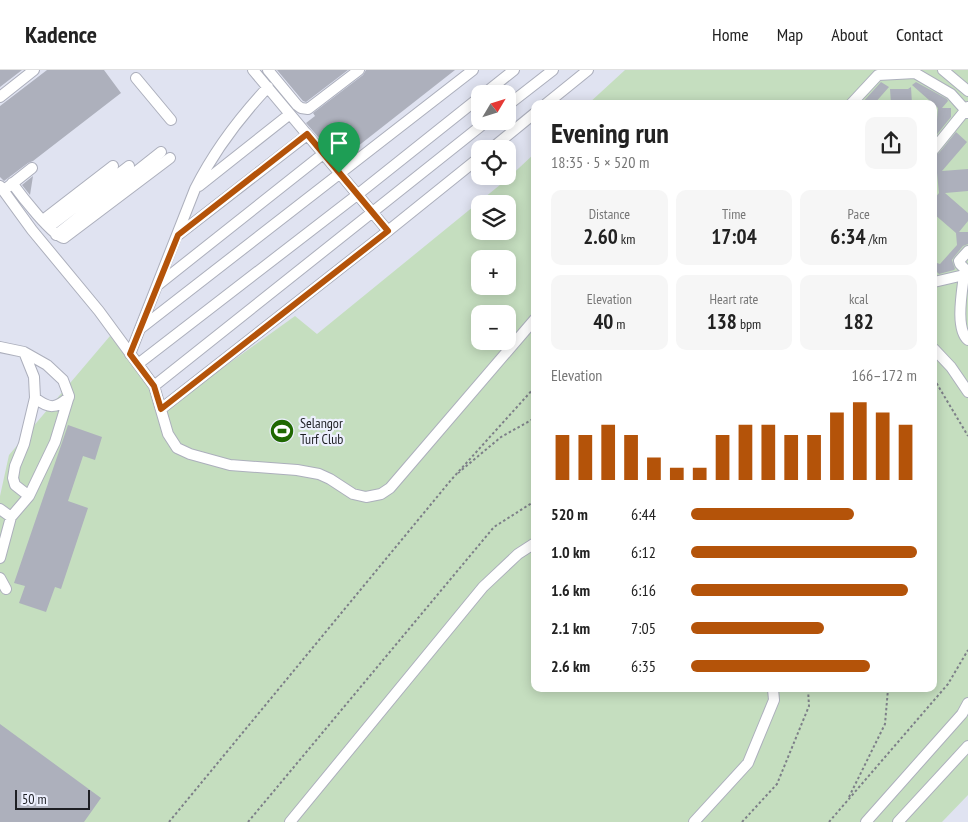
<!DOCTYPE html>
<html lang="en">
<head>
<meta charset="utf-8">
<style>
	:root { --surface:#fff; --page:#f6f6f6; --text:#222; --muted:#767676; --line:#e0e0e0; --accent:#b45309 }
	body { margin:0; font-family:"PT Sans Narrow",sans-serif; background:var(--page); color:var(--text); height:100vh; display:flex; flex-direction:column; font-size:19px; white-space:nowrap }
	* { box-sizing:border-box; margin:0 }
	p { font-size:16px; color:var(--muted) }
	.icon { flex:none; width:28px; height:28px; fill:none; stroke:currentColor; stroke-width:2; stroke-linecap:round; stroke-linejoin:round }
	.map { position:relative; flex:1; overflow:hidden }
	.drawer { position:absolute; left:531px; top:30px; width:406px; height:592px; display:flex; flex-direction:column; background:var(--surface); border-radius:10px; box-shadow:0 2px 12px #0003 }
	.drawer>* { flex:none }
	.needle { width:32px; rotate:52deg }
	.controls { position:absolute; left:471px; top:15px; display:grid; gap:10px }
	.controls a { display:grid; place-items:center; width:45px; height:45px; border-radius:10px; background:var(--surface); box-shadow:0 2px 12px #0003; font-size:25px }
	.scale { position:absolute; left:15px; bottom:12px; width:75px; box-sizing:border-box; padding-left:5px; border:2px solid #1e1f24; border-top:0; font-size:14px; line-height:18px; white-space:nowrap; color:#1e1f24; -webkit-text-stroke:4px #edf0fe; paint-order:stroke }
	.pin { position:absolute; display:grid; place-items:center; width:42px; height:42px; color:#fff; margin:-51px -21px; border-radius:50% 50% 50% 0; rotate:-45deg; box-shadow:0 0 5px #0007 }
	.pin .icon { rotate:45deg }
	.round { display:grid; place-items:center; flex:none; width:52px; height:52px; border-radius:10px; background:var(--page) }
	.overview { display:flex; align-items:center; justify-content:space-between; height:85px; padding:0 20px }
	h1 { font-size:28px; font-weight:700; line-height:38px }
	.stats { display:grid; grid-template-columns:repeat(3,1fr); gap:8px; height:85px; padding:5px 20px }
	.stats div { display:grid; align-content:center; border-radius:10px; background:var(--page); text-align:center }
	.stats b { font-size:21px; font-weight:700 }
	.stats small { font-size:14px; font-weight:400 }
	.stats p { font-size:14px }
	.chart { height:140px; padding:10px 20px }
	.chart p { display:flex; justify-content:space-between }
	.chart svg { width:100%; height:90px; margin-top:5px; stroke:var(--accent); stroke-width:6 }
	ul { padding:0 20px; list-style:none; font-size:16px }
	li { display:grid; grid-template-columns:80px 60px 1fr; align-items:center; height:38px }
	li i { height:12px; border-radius:6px; background:var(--accent) }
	header { display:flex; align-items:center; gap:30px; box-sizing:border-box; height:70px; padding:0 25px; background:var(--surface); border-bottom:1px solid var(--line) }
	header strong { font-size:24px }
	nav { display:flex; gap:28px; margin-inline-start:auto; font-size:18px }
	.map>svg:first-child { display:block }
</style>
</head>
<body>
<header>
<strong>Kadence</strong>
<nav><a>Home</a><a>Map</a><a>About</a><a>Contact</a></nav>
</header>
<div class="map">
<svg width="968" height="752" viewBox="0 0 968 752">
	<rect width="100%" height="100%" fill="#e0e3f1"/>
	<!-- green -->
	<path fill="#c5debf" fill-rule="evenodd" d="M625,0H968V725L942,752H0V426L9,385L110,266L168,337L295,246L317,264L506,110L535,83V619H934V34H588ZM480,134H508V161H480ZM480,189H508V216H480ZM480,244H508V271H480Z"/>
	<!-- building -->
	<path fill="#adb0bc" d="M0,0H22L0,17Z
		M47,0H104L121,23L33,91L28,93L4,111L0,107V36Z
		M277,0H348L306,32L303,31Z
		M366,0H455L339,91L306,53L315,46L313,43L363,5Z
		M881,12L889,17L874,34H861Z
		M916,12L947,29L948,31L942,38H951V47L934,68V55L937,50L938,38L912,15Z
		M911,17L912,34H891L890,19H908Z
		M956,62L967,72L942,101L968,99V121L945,123L968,143V151L959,162H968V174L963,176L954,187L952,190L955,199L954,200L939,204L934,199V192L940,194L957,175L956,163L934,144V129L939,123L937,103L934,100V86L939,83Z
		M33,106L30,125L22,115Z
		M68,355L102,367L95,390L83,386L68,431L88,438L61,519L55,517L46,542L19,533L25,516L14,513Z
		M0,654L101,728L84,752H0Z"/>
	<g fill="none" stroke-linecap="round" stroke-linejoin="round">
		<!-- minor casing -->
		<g stroke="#acafbc" stroke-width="12">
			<path id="minor" d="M253,0L388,161L480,87
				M268,0L297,35L301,38L308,39L359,0
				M943,0L968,21
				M136,8L171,50
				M484,24L514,0
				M0,27L34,0
				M546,34L588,0
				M851,34L878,5L915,3L951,24L968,43
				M508,35L553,0
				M491,79L535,43
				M934,79L968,37
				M12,113C20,124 53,167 64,168L170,88
				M0,116L32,160L99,241L154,316L168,364L177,378L190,384L230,395L297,400L319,404L330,409L353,424L366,427L381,424L390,418L535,249
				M199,116L290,44
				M8,117L32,98
				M43,150L113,96
				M49,157L129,96
				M56,165L161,82
				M178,165L307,65
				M968,181L959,191L960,194L968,202
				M964,205C962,222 955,259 968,270
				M934,212L964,205L968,201
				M159,214L323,84
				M141,258L473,0
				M0,277L24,282L47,295L63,310L69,326L55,372L29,426L11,447L0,488
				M934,279L951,297L968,322
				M24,282L34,307L35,328L24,374L15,396L13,408L15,415L29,426
				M130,284L195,119C214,81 239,48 268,17
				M138,294L357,125L480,27
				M154,316L487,51
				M35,328C49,339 56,339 69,327
				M161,339L388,161
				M0,439L11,447
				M0,508L6,519
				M290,752L483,517L518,484L535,473
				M694,752L748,693L774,630L773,619
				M866,752L962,644L968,633
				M898,752L968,676"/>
		</g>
		<!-- path -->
		<path stroke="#7d7f88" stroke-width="2" stroke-dasharray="2.5 2.5" stroke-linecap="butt" d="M934,309L968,366
			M458,403L501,367L535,348
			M849,727L885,654L888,619
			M169,752L451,410L535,317
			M248,752L494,457L535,431
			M742,752L777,714L809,636L808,619
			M829,752L948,614L968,580"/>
		<!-- minor -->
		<use href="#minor" stroke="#fff" stroke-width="10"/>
	</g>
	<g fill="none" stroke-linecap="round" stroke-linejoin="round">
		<!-- route casing -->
		<g stroke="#fff" stroke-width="10">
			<path id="route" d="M307,64L388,161L161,339L154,316L130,284L178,165Z"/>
		</g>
		<!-- route -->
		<use href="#route" stroke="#b45309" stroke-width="6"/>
	</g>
	<!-- icons -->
	<defs>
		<g id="stadium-disc" transform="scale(1.25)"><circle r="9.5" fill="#1f6801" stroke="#edf0fe"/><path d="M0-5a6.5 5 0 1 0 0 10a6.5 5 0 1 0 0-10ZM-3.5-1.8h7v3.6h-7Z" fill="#fff"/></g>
	</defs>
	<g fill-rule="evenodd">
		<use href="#stadium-disc" x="282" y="361"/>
	</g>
	<g text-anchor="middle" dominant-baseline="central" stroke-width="4.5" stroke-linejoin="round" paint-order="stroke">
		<!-- poi labels -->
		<g font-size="14" fill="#1e1f24" stroke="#edf0fe" text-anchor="start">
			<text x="300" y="353">Selangor<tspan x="300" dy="16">Turf Club</tspan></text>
		</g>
	</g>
</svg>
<div class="controls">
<a><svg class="needle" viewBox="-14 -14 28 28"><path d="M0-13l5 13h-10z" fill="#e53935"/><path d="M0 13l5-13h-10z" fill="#767676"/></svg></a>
<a><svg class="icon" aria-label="locate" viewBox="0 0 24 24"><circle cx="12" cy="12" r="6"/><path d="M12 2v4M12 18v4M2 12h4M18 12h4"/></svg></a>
<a><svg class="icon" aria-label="layers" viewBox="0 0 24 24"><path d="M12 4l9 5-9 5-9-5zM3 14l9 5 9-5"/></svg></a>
<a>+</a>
<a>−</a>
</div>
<div class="scale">50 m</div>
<div class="pin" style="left:339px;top:103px;background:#1e9e55"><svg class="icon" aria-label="arrive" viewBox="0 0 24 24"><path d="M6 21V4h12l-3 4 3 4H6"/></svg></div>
<section class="drawer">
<div class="overview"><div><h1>Evening run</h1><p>18:35 · 5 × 520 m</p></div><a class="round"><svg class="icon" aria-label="share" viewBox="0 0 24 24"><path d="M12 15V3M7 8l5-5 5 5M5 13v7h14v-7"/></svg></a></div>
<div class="stats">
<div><p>Distance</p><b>2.60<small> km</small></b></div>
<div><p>Time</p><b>17:04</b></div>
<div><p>Pace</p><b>6:34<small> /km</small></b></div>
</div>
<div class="stats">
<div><p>Elevation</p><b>40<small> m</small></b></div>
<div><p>Heart rate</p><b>138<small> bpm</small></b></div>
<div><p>kcal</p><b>182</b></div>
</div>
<div class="chart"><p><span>Elevation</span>166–172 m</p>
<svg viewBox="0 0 160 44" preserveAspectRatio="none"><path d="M5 44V22M15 44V22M25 44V17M35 44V22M45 44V33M55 44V38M65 44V38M75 44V22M85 44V17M95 44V17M105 44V22M115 44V22M125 44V11M135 44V6M145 44V11M155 44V17"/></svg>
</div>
<ul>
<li><b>520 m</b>6:44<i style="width:72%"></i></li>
<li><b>1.0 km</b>6:12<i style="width:100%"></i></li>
<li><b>1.6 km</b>6:16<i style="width:96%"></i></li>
<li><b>2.1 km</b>7:05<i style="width:59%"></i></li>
<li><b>2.6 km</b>6:35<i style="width:79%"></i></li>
</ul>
</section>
</div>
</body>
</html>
